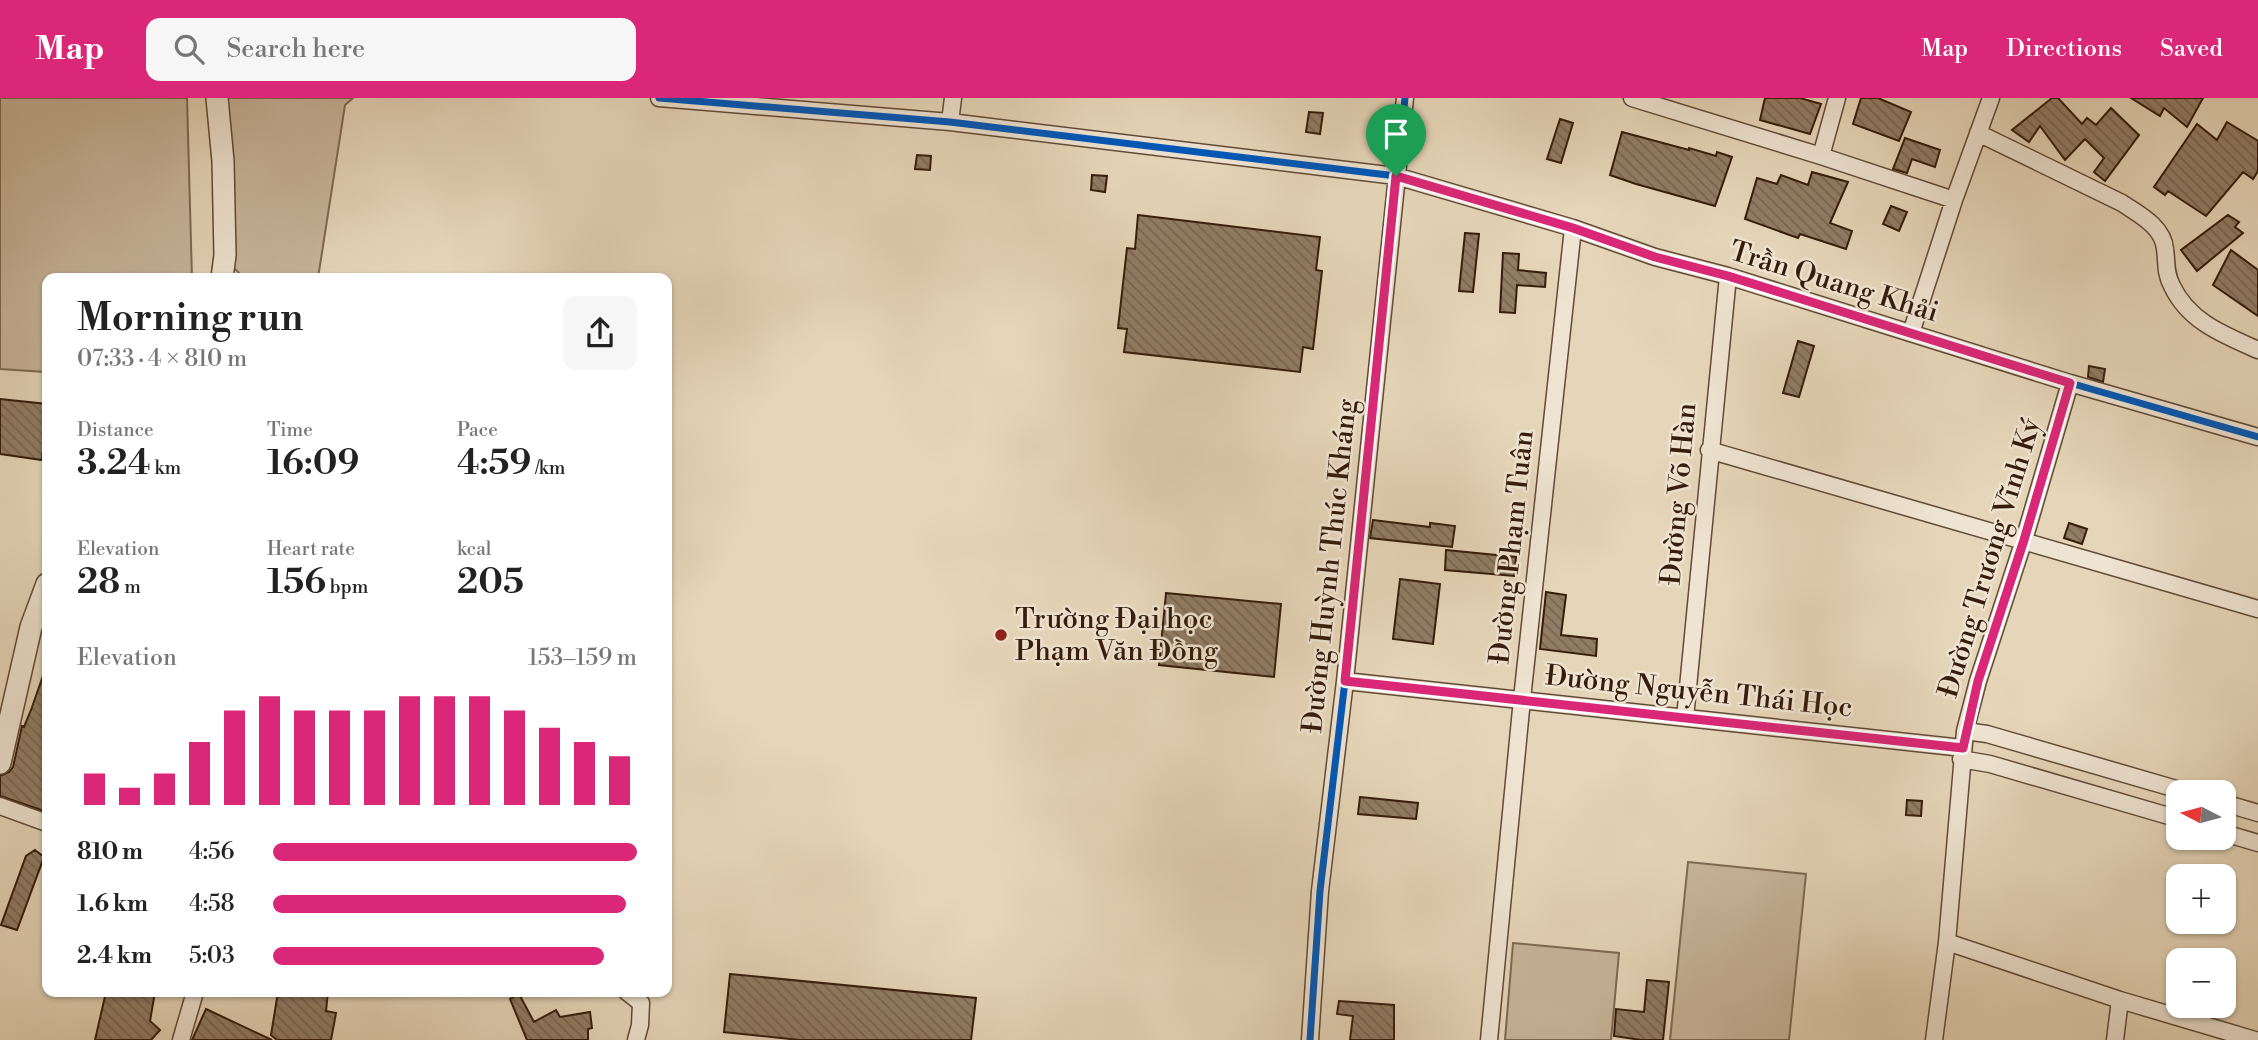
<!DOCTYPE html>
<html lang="en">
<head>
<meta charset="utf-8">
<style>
	:root { --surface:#fff; --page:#f6f6f6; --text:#222; --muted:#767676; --accent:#db2777 }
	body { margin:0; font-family:"Libre Bodoni",serif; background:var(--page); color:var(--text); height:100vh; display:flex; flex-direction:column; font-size:26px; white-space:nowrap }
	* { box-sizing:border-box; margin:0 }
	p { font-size:23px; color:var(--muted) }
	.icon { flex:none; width:38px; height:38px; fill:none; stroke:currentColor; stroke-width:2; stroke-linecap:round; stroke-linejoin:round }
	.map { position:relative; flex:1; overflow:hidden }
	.details { position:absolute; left:42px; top:175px; width:630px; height:724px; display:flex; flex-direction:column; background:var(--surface); border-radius:14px; box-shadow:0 2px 5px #0004 }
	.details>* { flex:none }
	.needle { width:46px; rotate:276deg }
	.fabs { position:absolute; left:2166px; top:682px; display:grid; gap:14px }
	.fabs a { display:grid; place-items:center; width:70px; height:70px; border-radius:14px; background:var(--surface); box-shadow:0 2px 5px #0004; font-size:35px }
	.pin { position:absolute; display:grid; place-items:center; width:60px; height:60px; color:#fff; margin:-72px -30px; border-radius:50% 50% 50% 0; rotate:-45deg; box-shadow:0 0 7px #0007 }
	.pin .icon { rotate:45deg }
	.round { display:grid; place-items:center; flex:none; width:74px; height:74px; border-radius:14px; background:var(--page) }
	.head { display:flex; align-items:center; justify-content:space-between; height:119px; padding:0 35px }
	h1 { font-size:38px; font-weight:600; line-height:52px }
	.metrics { display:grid; grid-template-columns:repeat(3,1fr); gap:10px; height:119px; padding:7px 35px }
	.metrics div { display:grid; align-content:center }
	.metrics b { font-size:35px; font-weight:600 }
	.metrics small { font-size:19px; font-weight:400 }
	.metrics p { font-size:19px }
	.chart { height:196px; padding:14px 35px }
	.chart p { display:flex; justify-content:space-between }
	.chart svg { width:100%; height:126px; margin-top:7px; stroke:var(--accent); stroke-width:6 }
	ul { padding:0 35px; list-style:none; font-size:23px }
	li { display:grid; grid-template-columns:112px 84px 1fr; align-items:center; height:52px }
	li i { height:18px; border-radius:9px; background:var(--accent) }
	header { display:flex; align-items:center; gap:42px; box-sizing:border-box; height:98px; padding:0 35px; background:var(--accent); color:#fff }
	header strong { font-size:33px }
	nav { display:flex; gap:38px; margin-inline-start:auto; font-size:24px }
	.search { width:490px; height:63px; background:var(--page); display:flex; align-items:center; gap:18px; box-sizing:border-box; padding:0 24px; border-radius:14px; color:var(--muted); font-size:26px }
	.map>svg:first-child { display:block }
</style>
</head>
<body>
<header>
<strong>Map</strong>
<div class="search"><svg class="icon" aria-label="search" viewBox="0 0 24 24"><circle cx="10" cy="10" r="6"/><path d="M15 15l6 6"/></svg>Search here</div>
<nav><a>Map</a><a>Directions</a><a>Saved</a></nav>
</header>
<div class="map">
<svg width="2258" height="942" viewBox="0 0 2258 942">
	<defs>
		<pattern id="building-back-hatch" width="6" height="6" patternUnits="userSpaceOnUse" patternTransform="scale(1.75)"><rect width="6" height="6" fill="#917d65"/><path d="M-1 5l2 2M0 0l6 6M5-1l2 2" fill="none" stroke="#776651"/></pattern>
	</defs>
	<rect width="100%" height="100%" fill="#e6d6b9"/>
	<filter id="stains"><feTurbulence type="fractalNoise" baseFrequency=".00286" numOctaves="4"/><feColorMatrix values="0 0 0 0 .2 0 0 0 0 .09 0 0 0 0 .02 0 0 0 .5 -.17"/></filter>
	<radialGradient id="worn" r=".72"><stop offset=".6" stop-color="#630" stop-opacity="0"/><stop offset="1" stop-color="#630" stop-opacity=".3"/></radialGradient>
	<!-- green -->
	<path fill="#c8b69b" stroke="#7e6953" stroke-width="2" d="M0,0H187L192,180H47V264L45,274L0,271Z
		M222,0H353L345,7L318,180H244L234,170Z
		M1688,764L1806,776L1789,942H1670Z
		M1513,845L1619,855L1611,942H1505Z"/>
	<!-- building -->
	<path fill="url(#building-back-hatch)" stroke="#351c0b" stroke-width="2" d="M1765,0H1800L1821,6L1810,36L1760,22Z
		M1861,0H1878L1911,14L1899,43L1853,26Z
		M2052,0H2058L2082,26L2087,20L2096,27L2111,10L2139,37L2105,83L2094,74L2104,60L2085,41L2065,62L2040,28L2029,44L2012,32Z
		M2131,0H2203L2187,29L2164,10L2160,18Z
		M1309,14L1323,15L1320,36L1306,34Z
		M1560,21L1573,25L1561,65L1547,61Z
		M2227,24L2258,43V73L2253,81L2243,74L2206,118L2168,93L2165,97L2154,89L2197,26L2217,42Z
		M1622,34L1689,52V50L1716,58L1717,54L1732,59L1715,108L1636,86L1610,77Z
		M1905,40L1940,52L1935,69L1912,61L1907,75L1893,71Z
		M917,57L931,58L930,72L915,71Z
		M1812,74L1848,84L1830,125L1852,133L1846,151L1800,136L1798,140L1745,121L1757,80L1777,86L1781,77L1808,87Z
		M1092,77L1107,78L1105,94L1091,92Z
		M1891,108L1907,114L1899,133L1883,126Z
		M1138,117L1320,139L1316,172L1322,173L1313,251L1303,249L1300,274L1124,254L1127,231L1118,230L1127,150L1135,151Z
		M2228,117L2239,124L2235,129L2243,135L2197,173L2181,152Z
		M1465,135L1479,136L1473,194L1459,193Z
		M2231,152L2258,172V218L2213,187Z
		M1503,155L1519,156L1518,172L1546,175L1545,189L1517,187L1515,215L1500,214Z
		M1798,243L1814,248L1799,299L1783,295Z
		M2089,268L2105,271L2103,284L2088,279Z
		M0,301L47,306L42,362L0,356Z
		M1373,422L1430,429V425L1455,428L1452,449L1370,440Z
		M2069,425L2087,431L2082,446L2064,440Z
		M1446,452L1516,459L1514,478L1445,472Z
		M1400,481L1440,486L1433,546L1393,541Z
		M1546,494L1566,497L1561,537L1597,541L1596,558L1540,551Z
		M1166,495L1281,506L1274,579L1159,567Z
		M45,572H47V714L0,698V678L9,674L13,669L22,628L24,629L31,612Z
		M1360,699L1418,705L1416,721L1358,716Z
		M1907,702L1922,703L1921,718L1906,717Z
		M35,752L44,759L17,832L1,827L26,758Z
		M730,876L976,900L971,942H800L724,934Z
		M1647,882L1669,884L1663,942H1641L1614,938L1616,911L1644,914Z
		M106,894H155L150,923L160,932L151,942H95Z
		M278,894H328L326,913L336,915L331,942H277L271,937Z
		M519,896L534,924L556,912L560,919L590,914L592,930L588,931V942H527L510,901Z
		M1339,903L1394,907V942H1350L1353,918L1337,916Z
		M206,911L272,942H192Z"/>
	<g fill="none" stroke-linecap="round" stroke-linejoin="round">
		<!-- minor casing -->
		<g stroke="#614a36" stroke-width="19">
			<path id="minor" d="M659,0L950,24L1396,78L1573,130L1655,159L1728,178L2070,285L2258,339
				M1632,0L1821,58L1954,102
				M950,24L953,0
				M1978,35L2122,105C2138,116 2163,128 2165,151C2167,165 2165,175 2172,188C2189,224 2224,237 2258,252
				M1821,58L1837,0
				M1911,235L1954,102L1991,0
				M1709,352L2258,511
				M1345,583L1963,650
				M1685,620L1728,178
				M1965,633L1987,636L2190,695
				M1961,661L1990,666L2179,721
				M2224,705L2258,715
				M0,708L47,725
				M2224,735L2258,745
				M1947,844L2120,902L2255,942
				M627,894L641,905L640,927L636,942
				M181,942L195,894
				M1310,942L1320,793L1345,583L1405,0
				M1489,942L1522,601L1573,130
				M1934,942L1947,844L1965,633L1978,583L2024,442L2070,285
				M2115,942L2120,902"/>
		</g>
		<!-- tertiary casing -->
		<g stroke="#614a36" stroke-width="24">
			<path id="tertiary" d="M217,0L223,63L225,157L222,180
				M0,665L31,529L47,486"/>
		</g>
		<!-- minor -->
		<use href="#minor" stroke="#efe4d2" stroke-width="16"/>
		<!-- tertiary -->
		<use href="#tertiary" stroke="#efe4d2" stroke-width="21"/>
		<!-- cycleway casing -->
		<g stroke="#efe4d2" stroke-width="11">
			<path id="cycleway" d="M659,0L950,24L1396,78L1573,130L1655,159L1728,178L2070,285L2258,339
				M1310,942L1320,793L1345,583L1405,0"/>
		</g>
		<!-- cycleway -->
		<use href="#cycleway" stroke="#0057b8" stroke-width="7"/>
	</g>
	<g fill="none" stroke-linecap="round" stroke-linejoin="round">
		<!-- route casing -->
		<g stroke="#fff" stroke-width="14">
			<path id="route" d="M1396,78L1573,130L1655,159L1728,178L2070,285L2024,442L1978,583L1963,650L1345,583Z"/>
		</g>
		<!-- route -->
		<use href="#route" stroke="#db2777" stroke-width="9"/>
	</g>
	<!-- markers -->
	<circle fill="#8f2418" stroke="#efe4d2" stroke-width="2.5" cx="1001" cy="537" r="7"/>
	<g text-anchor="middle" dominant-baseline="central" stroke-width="5" stroke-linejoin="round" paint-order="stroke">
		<!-- street labels -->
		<g font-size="28" fill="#351c0b" stroke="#efe4d2">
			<text transform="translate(1834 184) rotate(17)">Trần Quang Khải</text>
			<text transform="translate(1679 396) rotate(-85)">Đường Võ Hàn</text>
			<text transform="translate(1512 449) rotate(-84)">Đường Phạm Tuân</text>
			<text transform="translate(1990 460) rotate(-73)">Đường Trương Vĩnh Ký</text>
			<text transform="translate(1330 468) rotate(-84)">Đường Huỳnh Thúc Kháng</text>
			<text transform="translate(1699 594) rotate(6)">Đường Nguyễn Thái Học</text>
		</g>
		<!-- poi labels -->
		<g font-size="28" fill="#351c0b" stroke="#efe4d2" text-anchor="start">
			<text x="1015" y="521">Trường Đại học<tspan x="1015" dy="32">Phạm Văn Đồng</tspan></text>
		</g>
	</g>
	<rect width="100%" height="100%" filter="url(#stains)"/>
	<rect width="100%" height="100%" fill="url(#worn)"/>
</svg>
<div class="fabs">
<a><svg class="needle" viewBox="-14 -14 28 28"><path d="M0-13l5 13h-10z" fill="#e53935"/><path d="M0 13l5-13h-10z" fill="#767676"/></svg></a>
<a>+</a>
<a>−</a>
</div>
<div class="pin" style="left:1396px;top:78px;background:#1e9e55"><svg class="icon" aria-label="arrive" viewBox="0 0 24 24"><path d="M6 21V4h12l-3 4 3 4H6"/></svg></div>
<section class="details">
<div class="head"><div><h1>Morning run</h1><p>07:33 · 4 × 810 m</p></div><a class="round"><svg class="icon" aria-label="share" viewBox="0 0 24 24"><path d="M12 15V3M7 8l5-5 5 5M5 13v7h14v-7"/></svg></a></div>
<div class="metrics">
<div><p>Distance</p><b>3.24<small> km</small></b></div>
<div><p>Time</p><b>16:09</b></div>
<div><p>Pace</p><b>4:59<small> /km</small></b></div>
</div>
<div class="metrics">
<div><p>Elevation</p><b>28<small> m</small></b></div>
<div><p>Heart rate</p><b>156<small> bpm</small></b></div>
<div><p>kcal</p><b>205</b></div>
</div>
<div class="chart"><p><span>Elevation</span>153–159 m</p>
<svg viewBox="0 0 160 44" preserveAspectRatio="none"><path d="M5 44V33M15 44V38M25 44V33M35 44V22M45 44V11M55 44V6M65 44V11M75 44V11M85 44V11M95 44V6M105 44V6M115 44V6M125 44V11M135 44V17M145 44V22M155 44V27"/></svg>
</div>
<ul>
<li><b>810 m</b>4:56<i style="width:100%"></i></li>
<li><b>1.6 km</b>4:58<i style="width:97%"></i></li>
<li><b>2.4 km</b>5:03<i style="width:91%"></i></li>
</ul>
</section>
</div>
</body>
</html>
